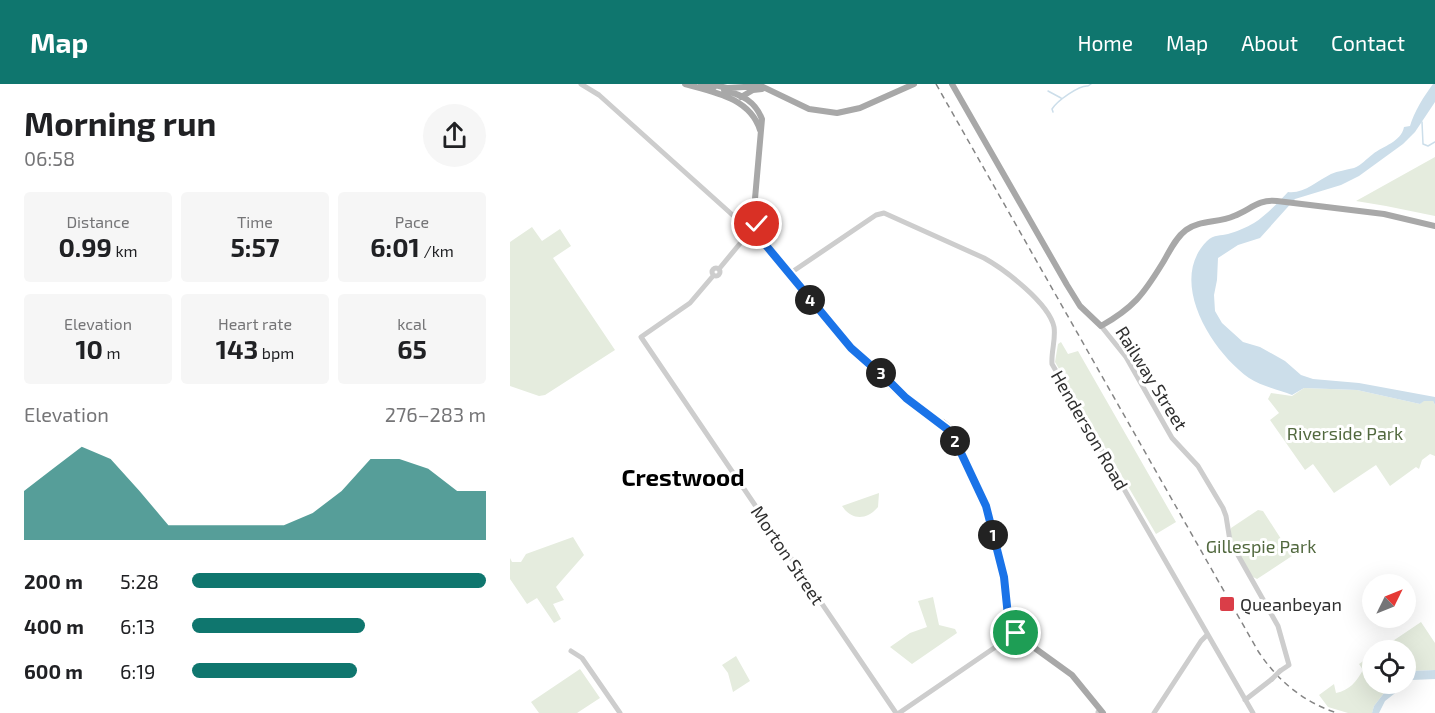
<!DOCTYPE html>
<html lang="en">
<head>
<meta charset="utf-8">
<style>
	:root { --surface:#fff; --page:#f6f6f6; --text:#202124; --muted:#757577; --accent:#0f766e }
	body { margin:0; font-family:"Exo 2",sans-serif; background:var(--page); color:var(--text); height:100vh; display:flex; flex-direction:column; font-size:22px; white-space:nowrap }
	* { box-sizing:border-box; margin:0 }
	p { font-size:20px; color:var(--muted) }
	.icon { flex:none; width:33px; height:33px; fill:none; stroke:currentColor; stroke-width:2; stroke-linecap:round; stroke-linejoin:round }
	.map { position:relative; flex:1; overflow:hidden }
	.details { display:flex; flex-direction:column; background:var(--surface); width:510px }
	.details>* { flex:none }
	.needle { width:39px; rotate:47deg }
	.fabs { position:absolute; left:852px; top:490px; display:grid; gap:12px }
	.fabs a { display:grid; place-items:center; width:54px; height:54px; border-radius:50%; background:var(--surface); box-shadow:0 6px 24px #0002; font-size:30px }
	.pin { position:absolute; display:grid; place-items:center; width:51px; height:51px; color:#fff; margin:-26px; border:3px solid #fff; border-radius:50%; box-shadow:0 2px 6px #0007 }
	.km { position:absolute; width:30px; height:30px; margin:-15px; border-radius:50%; background:#222; color:#fff; font-size:16px; line-height:30px; text-align:center }
	.round { display:grid; place-items:center; flex:none; width:63px; height:63px; border-radius:32px; background:var(--page) }
	.headline { display:flex; align-items:center; justify-content:space-between; height:102px; padding:0 24px }
	h1 { font-size:33px; font-weight:700; line-height:45px }
	.metrics { display:grid; grid-template-columns:repeat(3,1fr); gap:9px; height:102px; padding:6px 24px }
	.metrics div { display:grid; align-content:center; border-radius:6px; background:var(--page); text-align:center }
	.metrics b { font-size:26px; font-weight:700 }
	.metrics small { font-size:16px; font-weight:400 }
	.metrics p { font-size:16px }
	.chart { height:168px; padding:12px 24px }
	.chart p { display:flex; justify-content:space-between }
	.chart svg { width:100%; height:108px; margin-top:6px; fill:var(--accent); opacity:.7 }
	ul { padding:0 24px; list-style:none; font-size:20px }
	li { display:grid; grid-template-columns:96px 72px 1fr; align-items:center; height:45px }
	li i { height:15px; border-radius:8px; background:var(--accent) }
	header { display:flex; align-items:center; gap:36px; box-sizing:border-box; height:84px; padding:0 30px; background:var(--accent); color:#fff }
	header strong { font-size:28px }
	nav { display:flex; gap:33px; margin-inline-start:auto; font-size:21px }
	main { display:flex; flex:1; min-height:0 }
	.map>svg:first-child { display:block }
</style>
</head>
<body>
<header>
<strong>Map</strong>
<nav><a>Home</a><a>Map</a><a>About</a><a>Contact</a></nav>
</header>
<main>
<section class="details">
<div class="headline"><div><h1>Morning run</h1><p>06:58</p></div><a class="round"><svg class="icon" aria-label="share" viewBox="0 0 24 24"><path d="M12 15V3M7 8l5-5 5 5M5 13v7h14v-7"/></svg></a></div>
<div class="metrics">
<div><p>Distance</p><b>0.99<small> km</small></b></div>
<div><p>Time</p><b>5:57</b></div>
<div><p>Pace</p><b>6:01<small> /km</small></b></div>
</div>
<div class="metrics">
<div><p>Elevation</p><b>10<small> m</small></b></div>
<div><p>Heart rate</p><b>143<small> bpm</small></b></div>
<div><p>kcal</p><b>65</b></div>
</div>
<div class="chart"><p><span>Elevation</span>276–283 m</p>
<svg viewBox="0 0 160 44" preserveAspectRatio="none"><path d="M0 44V24L10 15L20 6L30 11L40 24L50 38L60 38L70 38L80 38L90 38L100 33L110 24L120 11L130 11L140 15L150 24L160 24V44z"/></svg>
</div>
<ul>
<li><b>200 m</b>5:28<i style="width:100%"></i></li>
<li><b>400 m</b>6:13<i style="width:59%"></i></li>
<li><b>600 m</b>6:19<i style="width:56%"></i></li>
</ul>
</section>
<div class="map">
<svg width="925" height="629" viewBox="0 0 925 629">
	<rect width="100%" height="100%" fill="#fff"/>
	<!-- green -->
	<path fill="#e5ecde" d="M925,73V132L876,122L846,117Z
		M22,143L32,157L50,145L61,162L43,174L105,266L35,311L29,312L0,302V158Z
		M551,258L558,270L568,267L666,438L646,450L545,278L548,260Z
		M794,304L847,306L910,320L913,317H923L925,321V372L920,370L912,376L909,385L906,383L880,402L866,381L824,409L803,380L795,386L760,336L769,329L758,315L761,309L782,312Z
		M369,409L368,423C357,436 342,437 332,422Z
		M748,426L753,427L782,472L747,495L743,493C735,480 718,460 721,444Z
		M63,453L74,471L46,503L54,516L43,520L51,535L44,539L27,514L17,520L0,495V474L2,478H11L16,470Z
		M423,513L429,541L445,545L447,549L402,580L380,563L400,549L417,543L408,517Z
		M911,538L925,559V586L901,587L896,590V567H868Z
		M862,571V600H881L864,622L862,629H838L818,623L809,611L824,600L826,609C840,606 846,598 853,586L849,580Z
		M226,572L240,597L223,608L218,589L212,581Z
		M70,585L90,614L67,629H29L21,618Z"/>
	<!-- water -->
	<path fill="#ccdeea" d="M923,0H925V18L905,48L893,60L849,92L831,101L785,115L750,154L728,161L708,174L707,196L704,211L705,227L712,239L733,258L750,263L775,277L791,291L803,295L849,299L925,313V321L923,317H914L910,320L847,306L794,304L782,311C769,306 751,302 739,294C702,268 657,197 697,157C704,150 711,152 718,150C726,148 737,143 744,139C756,131 768,119 778,108C794,110 807,97 821,90C828,87 836,86 844,84C852,81 856,75 863,70C873,62 891,58 894,43L900,42C904,28 914,12 923,0Z
		M925,586V595L902,596L875,617L869,629H862L864,622L881,600H896V590L901,587Z"/>
	<g fill="none" stroke-linecap="round" stroke-linejoin="round">
		<!-- stream -->
		<path stroke="#ccdeea" stroke-width="1.5" d="M538,7L551,14
			M543,28L542,25C547,17 569,1 578,2L581,0
			M912,38L913,60L918,62L925,58"/>
		<!-- minor -->
		<path stroke="#cdcdcd" stroke-width="5" d="M71,0L89,11L227,135L234,144
			M202 188a4 4 0 1 1 8 0a4 4 0 1 1-8 0Z
			M209,185L237,151
			M279,190L366,131L374,129L474,174C494,185 539,219 544,243C546,255 541,268 542,280L743,629
			M203,192L180,219L131,253L386,629
			M591,242L616,273L662,354L688,382L713,424L716,432L720,457L768,542L779,581L770,587
			M61,567L72,574L110,629
			M735,616L762,595
			M588,628V629
			M389,629L503,551
			M644,629L691,557L697,551"/>
		<!-- major -->
		<path stroke="#a8a8a8" stroke-width="6" d="M175,0C204,8 240,14 250,46
			M191,0L204,3
			M201,0L217,4L251,2L299,25L327,29L350,24L404,0
			M442,0L557,201L570,222L591,242C623,224 633,211 652,180C659,169 665,154 676,146C689,136 709,139 724,132C740,126 748,115 767,117L874,130L925,142
			M214,6C232,11 245,17 252,35L244,126L238,139
			M231,13L243,6L252,5
			M244,126L248,148L254,160L344,266L385,307L442,351L476,422L494,493L497,528L502,543L515,557L562,591L593,629
			M242,138L235,141V149L254,159
			M433,338L444,347L452,362
			M493,530L502,550L516,562"/>
		<!-- rail -->
		<path stroke="#858585" stroke-width="1.5" stroke-dasharray="6 4.5" stroke-linecap="butt" d="M426,0L748,567C767,596 793,618 827,629"/>
		<!-- minor-bridge -->
		<path stroke="#cdcdcd" stroke-width="5" d="M762,595L770,587"/>
	</g>
	<g fill="none" stroke-linecap="round" stroke-linejoin="round">
		<!-- route casing -->
		<g stroke="#fff" stroke-width="12">
			<path id="route" d="M247,140L254,159L341,264L382,300L396,314L437,345L444,354L476,422L494,493L498,532L506,549"/>
		</g>
		<!-- route -->
		<use href="#route" stroke="#1a73e8" stroke-width="8"/>
	</g>
	<!-- markers -->
	<rect fill="#da3e48" stroke="#fff" stroke-width="2" x="709" y="512" width="16" height="16" rx="3"/>
	<g text-anchor="middle" dominant-baseline="central" stroke-width="6" stroke-linejoin="round" paint-order="stroke">
		<!-- street labels -->
		<g font-size="18" fill="#303030" stroke="#fff">
			<text transform="translate(642 294) rotate(58)">Railway Street</text>
			<text transform="translate(580 346) rotate(60)">Henderson Road</text>
			<text transform="translate(278 471) rotate(56)">Morton Street</text>
		</g>
		<!-- park labels -->
		<g font-size="18" fill="#52693f" stroke="#fff">
			<text x="835" y="349">Riverside Park</text>
			<text x="751" y="462">Gillespie Park</text>
		</g>
		<!-- poi labels -->
		<g font-size="18" fill="#303030" stroke="#fff" text-anchor="start">
			<text x="730" y="520">Queanbeyan</text>
		</g>
		<!-- district labels -->
		<g font-size="24" font-weight="bold" fill="#000" stroke="#fff">
			<text x="173" y="392">Crestwood</text>
		</g>
	</g>
</svg>
<div class="fabs">
<a><svg class="needle" viewBox="-14 -14 28 28"><path d="M0-13l5 13h-10z" fill="#e53935"/><path d="M0 13l5-13h-10z" fill="#757577"/></svg></a>
<a><svg class="icon" aria-label="locate" viewBox="0 0 24 24"><circle cx="12" cy="12" r="6"/><path d="M12 2v4M12 18v4M2 12h4M18 12h4"/></svg></a>
</div>
<div class="pin" style="left:506px;top:549px;background:#1e9e55"><svg class="icon" aria-label="arrive" viewBox="0 0 24 24"><path d="M6 21V4h12l-3 4 3 4H6"/></svg></div>
<div class="pin" style="left:247px;top:140px;background:#d93025"><svg class="icon" aria-label="check" viewBox="0 0 24 24"><path d="M5 12l5 5 9-10"/></svg></div>
<b class="km" style="left:483px;top:451px">1</b>
<b class="km" style="left:445px;top:357px">2</b>
<b class="km" style="left:371px;top:289px">3</b>
<b class="km" style="left:300px;top:216px">4</b>
</div>
</main>
</body>
</html>
